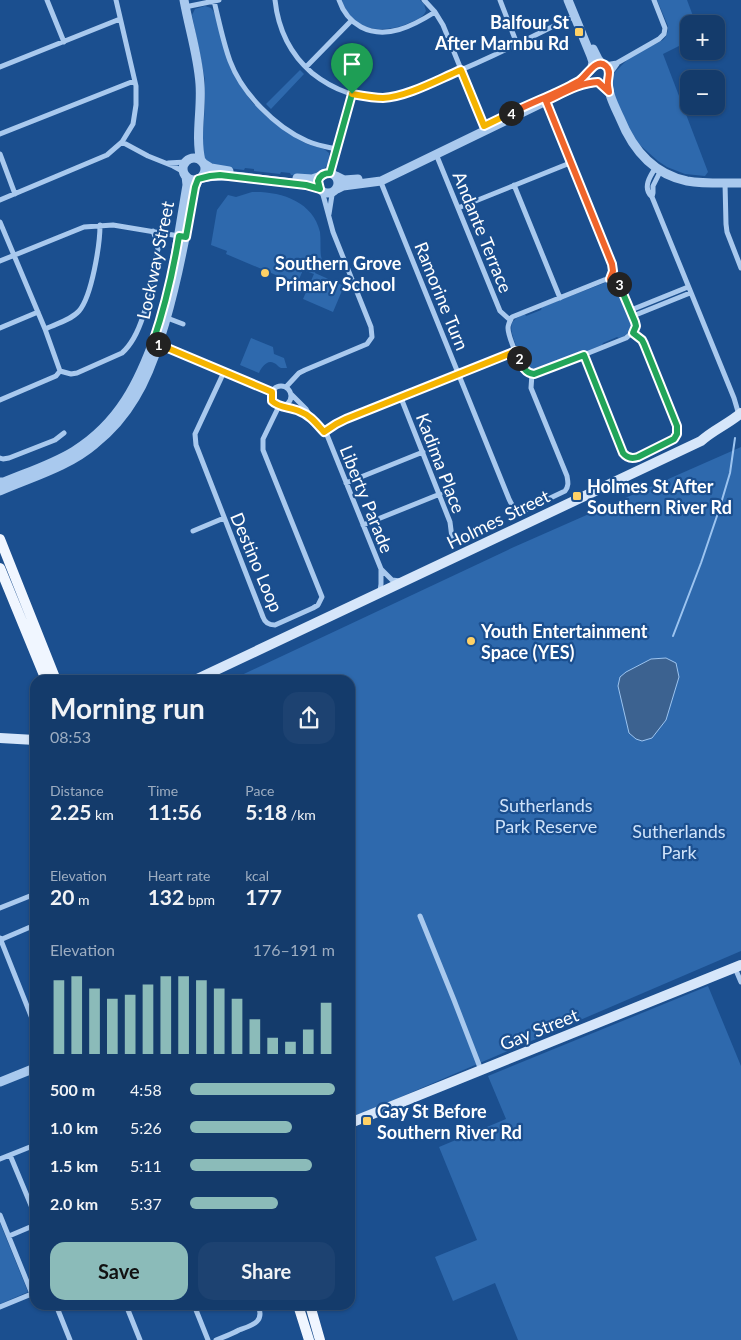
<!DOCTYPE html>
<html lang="en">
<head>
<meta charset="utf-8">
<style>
	:root { --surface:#143b6b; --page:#1d4271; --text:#f1f3f6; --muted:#9dadc1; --line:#33557e; --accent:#8bbbb9 }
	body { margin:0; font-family:Lato,sans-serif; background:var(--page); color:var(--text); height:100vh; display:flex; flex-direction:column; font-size:19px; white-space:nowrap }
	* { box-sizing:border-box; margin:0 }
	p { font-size:16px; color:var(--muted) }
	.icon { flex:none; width:28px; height:28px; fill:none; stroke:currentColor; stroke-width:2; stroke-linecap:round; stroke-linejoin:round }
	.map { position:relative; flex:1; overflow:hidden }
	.sheet { position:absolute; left:30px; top:675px; width:325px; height:635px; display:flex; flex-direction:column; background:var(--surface); border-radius:15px; box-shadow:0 1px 4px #0004,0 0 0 1px var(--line) }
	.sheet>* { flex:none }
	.controls { position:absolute; left:680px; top:15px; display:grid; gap:10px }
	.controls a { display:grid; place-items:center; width:45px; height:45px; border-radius:10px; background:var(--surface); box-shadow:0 1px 4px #0004,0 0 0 1px var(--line); font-size:25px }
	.pin { position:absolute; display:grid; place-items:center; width:42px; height:42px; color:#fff; margin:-51px -21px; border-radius:50% 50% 50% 0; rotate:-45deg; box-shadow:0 0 5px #0007 }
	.pin .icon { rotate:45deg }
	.km { position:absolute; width:25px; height:25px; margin:-12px; border-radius:50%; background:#222; color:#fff; font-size:14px; line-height:25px; text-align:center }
	.round { display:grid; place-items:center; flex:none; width:52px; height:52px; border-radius:15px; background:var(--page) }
	.summary { display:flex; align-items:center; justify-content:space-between; height:85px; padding:0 20px }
	h1 { font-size:28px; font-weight:700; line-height:38px }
	.figures { display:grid; grid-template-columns:repeat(3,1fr); gap:8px; height:85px; padding:5px 20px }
	.figures div { display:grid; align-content:center }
	.figures b { font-size:21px; font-weight:700 }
	.figures small { font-size:14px; font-weight:400 }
	.figures p { font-size:14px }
	.chart { height:140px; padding:10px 20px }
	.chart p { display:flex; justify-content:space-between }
	.chart svg { width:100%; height:90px; margin-top:5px; stroke:var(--accent); stroke-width:6 }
	.cta { display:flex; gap:10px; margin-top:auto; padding:10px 20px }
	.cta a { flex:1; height:58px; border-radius:15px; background:var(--accent); color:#111; font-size:20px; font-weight:700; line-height:58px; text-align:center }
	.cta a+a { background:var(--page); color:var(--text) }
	ul { padding:0 20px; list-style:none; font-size:16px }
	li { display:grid; grid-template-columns:80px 60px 1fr; align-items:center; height:38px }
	li i { height:12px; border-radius:6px; background:var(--accent) }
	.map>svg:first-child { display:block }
</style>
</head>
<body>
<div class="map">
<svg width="741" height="1340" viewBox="0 0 741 1340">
	<rect width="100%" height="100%" fill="#1b4f8f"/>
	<!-- green -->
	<path fill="#2e69ad" d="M342,0H420L424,4L426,11C422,19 415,20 407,24C381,34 351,31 342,0Z
		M657,0H687L696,24H689V41L663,54L708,172L705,176L685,174L667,167L658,161L641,146L630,133L612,90V75L630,57L663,40C667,36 668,32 668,26Z
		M205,6L211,8L214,12L240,85L251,101L269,119L296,138L307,144L324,149L329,153L330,159L328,164L321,173L318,174L300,176L291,175L290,173L281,172L280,174L254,171V169L245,168L244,170L220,167L205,161L202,148L205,104V80L192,15L195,9Z
		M300,70L304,74L271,109L266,104Z
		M252,192C280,191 313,201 320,232C321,240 320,249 321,256C322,261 324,266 326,271L317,267L315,273L344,286L333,312L303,299L314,274L303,270L297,284L226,254L227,251L211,245L217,210L228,195L236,197Z
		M607,282C611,283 615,283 618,287C623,293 634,322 632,328C629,334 624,336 619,338L617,337L603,343L602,345L540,370C534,371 529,370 525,365C521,356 508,332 512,323C515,318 520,316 525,314L526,316L541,310L542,307Z
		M251,338L273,347L274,354L284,358L287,368H281C278,367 277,364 274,363C267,359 261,368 259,373L240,365Z
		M741,447V951L389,1102L350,1118V680H231L514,547Z
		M708,986L741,1066V1340H518L495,1283L453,1301L435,1257L477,1240L439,1147L506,1119L488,1076Z
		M0,1223L28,1292L0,1304Z"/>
	<!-- water -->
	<path fill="#3c6290" stroke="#9cc4f0" d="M666,658L676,663L679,677L666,720L652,738L642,741L636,739L629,733L618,686L620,677L626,672L651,659Z"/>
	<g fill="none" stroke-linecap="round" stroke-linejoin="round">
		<!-- stream -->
		<path stroke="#9cc4f0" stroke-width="2" d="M673,636L701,563L719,510L730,473L735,438"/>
		<!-- minor -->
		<path stroke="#a9c9ee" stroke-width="5" d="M47,0L64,42
			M275,0C278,28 290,54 312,73C332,89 360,101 387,97C404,95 421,87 437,80C464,69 491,57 517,44C537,35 556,24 576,16
			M339,0C343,12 350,21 361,27C386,40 413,26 435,12
			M424,0L435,12L443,25L484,126
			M500,0L517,44
			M214,1C219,21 223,42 230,61C242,93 275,127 307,141C316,145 326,147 336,149
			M185,7L219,0
			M605,65L617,63L659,39L664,34L665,28L654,0
			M0,67L120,19
			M306,67L351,21
			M609,75L617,64
			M545,100L612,264L613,271L610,279
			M0,134L134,81
			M122,142L148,156L173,166L184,172
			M0,154L15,194
			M436,154L500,311L510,320
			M168,163L186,162
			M656,167C650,176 642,188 652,197L734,398L739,415
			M330,173L352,94
			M380,180L509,499C512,506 515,510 523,511L565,491C569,486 568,482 567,476L531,388L532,374
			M725,183L726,224L727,232L741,268
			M514,185L560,298
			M652,197L653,193V186L661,170
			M0,200L107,155L122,142L133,124L136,105V86L116,0
			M458,208L570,163
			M329,214L332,195L335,191
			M0,222L45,329L60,371L56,376L0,400
			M0,261L84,227L113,225L179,236
			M610,279C613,280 616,280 618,282C624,288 632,314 635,322C636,330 632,333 626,338L536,374C532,374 528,374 525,370C520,365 508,336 508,328C508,324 510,321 512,317L604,280Z
			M631,310L688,287
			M162,316L183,324
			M633,316L690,293
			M0,328L38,312
			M45,329C56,324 71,320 79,311C92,296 100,244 100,225
			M157,344L272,392
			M584,355L623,453L628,457H637L672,441L676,437L678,430L644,344L642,340L633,333
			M60,371L71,374L77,373L122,353C146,332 151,280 158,249L156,239L153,231
			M224,372L195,434L196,445L263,617C265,623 269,625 275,625L313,608L318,605L322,597L263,450V439L279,406
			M271 396a10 10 0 1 1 20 0a10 10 0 1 1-20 0Z
			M286,387L299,373L305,370L367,344L372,337L371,327L333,232L322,191
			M291,394L306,409L310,416L327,435L381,569L392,580L400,581
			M401,398L450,522L452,538
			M283,406L294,409L310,416
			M324,432L334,425L346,419L516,351
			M0,458L3,459L9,458L55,440L64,433
			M346,483L423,452
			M363,525L440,494
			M193,531L224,518
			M380,591L381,584V570
			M0,908L35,894
			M420,916L454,1000L481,1070
			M0,938L35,1026
			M0,940L35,925
			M735,968L741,982
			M10,1155L35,1215
			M0,1159L35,1145
			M0,1215L32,1294
			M9,1236L35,1225
			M56,1305L70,1340
			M126,1305L140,1340
			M194,1305L208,1340
			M0,1307L34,1293
			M216,1340C224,1337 232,1334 239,1330C253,1325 265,1322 258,1305"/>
		<!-- tertiary -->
		<path stroke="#a9c9ee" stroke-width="9" d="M184,0C189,28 198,55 200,84C202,109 195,136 201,161
			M568,0L591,56L593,62L592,67
			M593,49L598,59L602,64
			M608,78C607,92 614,105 620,118C632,148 653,174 687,181C705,184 723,183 741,183
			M572,84L580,80L590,71
			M183 169a11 11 0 1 1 22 0a11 11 0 1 1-22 0Z
			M203,163L211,168L229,171
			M318 183a10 10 0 1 1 20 0a10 10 0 1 1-20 0Z
			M336,176L344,180L358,179
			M201,178C225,173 250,178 274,181C290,183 306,183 320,189
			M297,178L312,179L321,176
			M337,189L343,186L381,181L579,85L597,82
			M174,263L187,185L186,176
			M0,482H4C28,472 53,464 74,451C119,423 139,382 156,334
			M0,491C32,477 68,467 95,444C110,432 125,415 135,398C146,380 154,359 160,339C176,289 185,238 195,187L199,179
			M0,1082L35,1068"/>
		<!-- secondary -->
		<path stroke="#d6e6fa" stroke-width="10" d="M195,680L701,441C713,430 728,424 741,413
			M0,738L35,740
			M350,1123L741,965"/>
		<!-- primary -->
		<path stroke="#f0f6ff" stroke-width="10" d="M0,539L56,680
			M0,568L46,680
			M298,1305L309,1340
			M310,1305L320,1340"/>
	</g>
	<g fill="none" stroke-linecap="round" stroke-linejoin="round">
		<!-- split-1 casing -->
		<g stroke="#fff" stroke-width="10">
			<path id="split-1" d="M158,344L153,342C165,307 173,272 179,236L186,237L195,187L198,179L210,176L220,175L306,185L320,189L318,181C320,175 324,173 330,173L352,94"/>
		</g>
		<!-- split-2 casing -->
		<g stroke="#fff" stroke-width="10">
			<path id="split-2" d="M158,344L272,392V401C279,408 290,407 299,411C310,415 316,423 324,432L336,424L346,419L516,351L519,358"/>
		</g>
		<!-- split-3 casing -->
		<g stroke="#fff" stroke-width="10">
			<path id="split-3" d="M519,358C522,366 525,373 534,374L584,355L623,453C627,458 632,459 638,457L674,439L677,434V426L644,344L642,340L633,333L636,326L635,322L619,284"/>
		</g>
		<!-- split-4 casing -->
		<g stroke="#fff" stroke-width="10">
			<path id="split-4" d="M511,113C533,102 558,93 579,81C587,76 596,57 606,66C612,71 607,78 608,85C608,87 609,90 609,92L598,82C579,83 563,93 546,101L612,264L613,271L610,279L615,280L619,284"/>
		</g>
		<!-- split-5 casing -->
		<g stroke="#fff" stroke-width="10">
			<path id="split-5" d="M352,94C363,96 373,98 383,98C407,97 439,79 461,70L484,126L511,113"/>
		</g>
		<!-- split-1 -->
		<use href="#split-1" stroke="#22a559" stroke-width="6"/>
		<!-- split-2 -->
		<use href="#split-2" stroke="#f5b400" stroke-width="6"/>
		<!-- split-3 -->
		<use href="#split-3" stroke="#22a559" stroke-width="6"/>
		<!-- split-4 -->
		<use href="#split-4" stroke="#f0652b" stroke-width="6"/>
		<!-- split-5 -->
		<use href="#split-5" stroke="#f5b400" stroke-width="6"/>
	</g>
	<!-- markers -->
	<g fill="#ffd166" stroke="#1b4f8f" stroke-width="2">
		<rect x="574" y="27" width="10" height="10" rx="2.5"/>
		<circle cx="265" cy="273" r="5"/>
		<rect x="572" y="491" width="10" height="10" rx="2.5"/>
		<circle cx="471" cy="641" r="5"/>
		<rect x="362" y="1116" width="10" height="10" rx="2.5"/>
	</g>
	<g text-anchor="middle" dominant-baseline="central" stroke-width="4.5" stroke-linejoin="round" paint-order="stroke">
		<!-- poi labels -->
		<g font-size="18" font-weight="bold" fill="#fff" stroke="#1b4f8f" text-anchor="start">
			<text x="569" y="22" text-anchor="end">Balfour St<tspan x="569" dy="21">After Marnbu Rd</tspan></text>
			<text x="275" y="263">Southern Grove<tspan x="275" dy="21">Primary School</tspan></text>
			<text x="587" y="486">Holmes St After<tspan x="587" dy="21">Southern River Rd</tspan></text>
			<text x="481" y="631">Youth Entertainment<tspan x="481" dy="21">Space (YES)</tspan></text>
			<text x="377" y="1111">Gay St Before<tspan x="377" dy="21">Southern River Rd</tspan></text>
		</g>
		<!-- street labels -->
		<g font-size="18" fill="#fff" stroke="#1b4f8f">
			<text transform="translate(483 232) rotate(68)">Andante Terrace</text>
			<text transform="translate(155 260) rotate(-78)">Lockway Street</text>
			<text transform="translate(442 296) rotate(68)">Ramorine Turn</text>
			<text transform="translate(441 463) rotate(69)">Kadima Place</text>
			<text transform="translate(367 499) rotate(68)">Liberty Parade</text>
			<text transform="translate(498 519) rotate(-26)">Holmes Street</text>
			<text transform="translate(257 562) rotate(67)">Destino Loop</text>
			<text transform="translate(539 1029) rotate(-22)">Gay Street</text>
		</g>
		<!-- park labels -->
		<g font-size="18" fill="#cfe3fa" stroke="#1b4f8f">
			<text x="546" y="805">Sutherlands<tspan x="546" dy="21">Park Reserve</tspan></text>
			<text x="679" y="831">Sutherlands<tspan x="679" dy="21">Park</tspan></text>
		</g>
	</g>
</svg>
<div class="controls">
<a>+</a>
<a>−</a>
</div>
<div class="pin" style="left:352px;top:94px;background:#1e9e55"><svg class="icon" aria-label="arrive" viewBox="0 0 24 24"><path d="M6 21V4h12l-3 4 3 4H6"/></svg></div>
<b class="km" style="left:158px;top:344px">1</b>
<b class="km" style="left:519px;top:358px">2</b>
<b class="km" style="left:619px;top:284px">3</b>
<b class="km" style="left:511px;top:113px">4</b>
<section class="sheet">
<div class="summary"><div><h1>Morning run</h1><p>08:53</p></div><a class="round"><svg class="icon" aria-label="share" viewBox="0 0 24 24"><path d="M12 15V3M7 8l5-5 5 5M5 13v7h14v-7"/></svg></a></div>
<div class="figures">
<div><p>Distance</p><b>2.25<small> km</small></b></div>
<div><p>Time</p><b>11:56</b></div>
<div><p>Pace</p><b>5:18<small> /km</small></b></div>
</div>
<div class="figures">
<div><p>Elevation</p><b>20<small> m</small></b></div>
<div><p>Heart rate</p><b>132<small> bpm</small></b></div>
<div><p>kcal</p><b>177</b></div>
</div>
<div class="chart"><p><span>Elevation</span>176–191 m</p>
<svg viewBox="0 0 160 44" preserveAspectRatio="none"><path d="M5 44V8M15 44V6M25 44V12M35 44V17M45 44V15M55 44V10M65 44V6M75 44V6M85 44V8M95 44V12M105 44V17M115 44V27M125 44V36M135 44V38M145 44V32M155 44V19"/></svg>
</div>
<ul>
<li><b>500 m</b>4:58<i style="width:100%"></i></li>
<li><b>1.0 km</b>5:26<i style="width:70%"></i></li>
<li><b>1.5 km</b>5:11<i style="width:84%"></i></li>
<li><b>2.0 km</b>5:37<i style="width:61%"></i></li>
</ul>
<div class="cta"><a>Save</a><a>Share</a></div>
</section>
</div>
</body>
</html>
